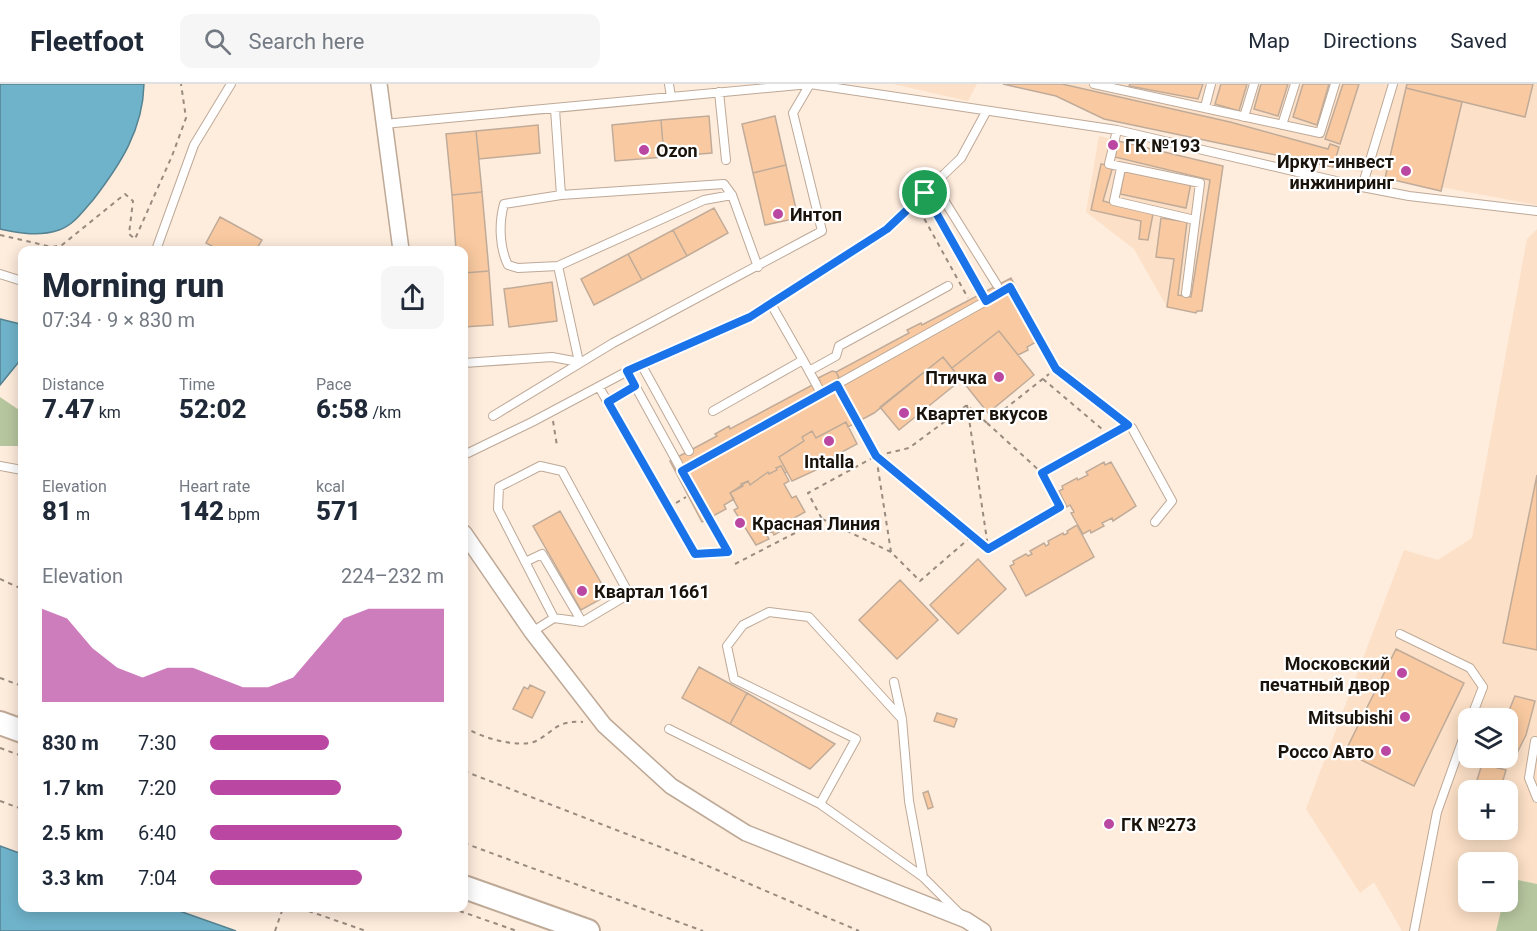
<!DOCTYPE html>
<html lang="en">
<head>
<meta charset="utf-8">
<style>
	:root { --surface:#fff; --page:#f6f6f7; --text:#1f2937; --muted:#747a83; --line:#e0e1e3; --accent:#ba47a1 }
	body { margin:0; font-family:Roboto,sans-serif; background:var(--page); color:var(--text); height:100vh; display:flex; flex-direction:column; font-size:22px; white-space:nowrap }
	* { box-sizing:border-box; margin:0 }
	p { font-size:20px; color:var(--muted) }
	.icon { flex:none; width:33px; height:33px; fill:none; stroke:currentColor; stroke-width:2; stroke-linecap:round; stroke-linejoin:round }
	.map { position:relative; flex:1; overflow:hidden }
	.panel { position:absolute; left:18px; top:162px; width:450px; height:666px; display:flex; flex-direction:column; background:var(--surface); border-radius:12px; box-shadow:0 3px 15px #0003 }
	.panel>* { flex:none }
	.fabs { position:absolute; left:1458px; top:624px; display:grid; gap:12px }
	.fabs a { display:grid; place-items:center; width:60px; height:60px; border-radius:12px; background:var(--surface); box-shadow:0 3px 15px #0003; font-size:30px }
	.pin { position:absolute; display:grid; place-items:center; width:51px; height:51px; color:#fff; margin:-26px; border:3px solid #fff; border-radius:50%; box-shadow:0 2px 6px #0007 }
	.round { display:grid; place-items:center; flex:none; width:63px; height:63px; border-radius:12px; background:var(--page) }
	.summary { display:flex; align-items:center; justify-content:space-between; height:102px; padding:0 24px }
	h1 { font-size:33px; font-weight:800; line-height:45px }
	.stats { display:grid; grid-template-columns:repeat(3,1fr); gap:9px; height:102px; padding:6px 24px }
	.stats div { display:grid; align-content:center }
	.stats b { font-size:26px; font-weight:800 }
	.stats small { font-size:16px; font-weight:400 }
	.stats p { font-size:16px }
	.chart { height:168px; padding:12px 24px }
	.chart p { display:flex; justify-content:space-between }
	.chart svg { width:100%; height:108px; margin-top:6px; fill:var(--accent); opacity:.7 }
	ul { padding:0 24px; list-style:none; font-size:20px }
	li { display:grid; grid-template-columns:96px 72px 1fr; align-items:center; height:45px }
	li i { height:15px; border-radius:8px; background:var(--accent) }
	header { display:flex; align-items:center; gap:36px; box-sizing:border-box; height:84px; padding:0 30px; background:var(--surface); border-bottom:2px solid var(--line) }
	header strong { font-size:28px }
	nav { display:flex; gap:33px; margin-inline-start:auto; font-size:21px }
	.search { width:420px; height:54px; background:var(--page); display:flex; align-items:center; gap:15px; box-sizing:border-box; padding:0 21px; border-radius:12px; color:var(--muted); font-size:22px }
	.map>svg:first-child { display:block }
</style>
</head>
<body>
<header>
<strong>Fleetfoot</strong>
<div class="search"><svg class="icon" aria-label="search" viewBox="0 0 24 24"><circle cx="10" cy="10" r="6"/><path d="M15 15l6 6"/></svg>Search here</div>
<nav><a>Map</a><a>Directions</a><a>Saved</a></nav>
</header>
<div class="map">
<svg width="1537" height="847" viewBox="0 0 1537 847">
	<rect width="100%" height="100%" fill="#feecdd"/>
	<!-- built -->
	<path fill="#fce0c7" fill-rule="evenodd" d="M893,0H977L968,17Z
		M1003,0H1537V121L1333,83L1104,35L1056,12Z
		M1099,52L1223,82L1202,227H1197L1196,229L1167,223L1134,165L1086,128Z
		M1537,145V800L1509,794L1508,800V778H1468V818H1503L1496,847H1402L1374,798L1360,809L1306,725L1404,466L1438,476L1472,454L1527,155ZM1468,634H1508V674H1468ZM1468,706H1508V746H1468Z"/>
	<!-- green -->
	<path fill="#b6c69e" d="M0,313L22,328V362H0Z
		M1509,794L1537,800V847H1496L1503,818H1508Z"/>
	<!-- water -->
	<path fill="#6fb3ca" stroke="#568391" stroke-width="1.5" d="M0,0H144C143,46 120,81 93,116C83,127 74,141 59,146C38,153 20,149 0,145Z
		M0,235L20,240L22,244V274L0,301Z
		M0,762L22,770V824H171L236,847H0Z"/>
	<!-- building -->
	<path fill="#f9caa1" stroke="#c0ab99" stroke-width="1.5" d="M1003,0H1062L1230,38L1328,65L1330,60L1339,63L1333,83L1104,35L1056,12Z
		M1130,0H1203L1198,15L1129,2Z
		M1221,0H1247L1239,27L1215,20Z
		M1261,0H1288L1278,32L1254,25Z
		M1303,0H1329L1317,41L1293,33Z
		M1343,0H1359L1340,60L1325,55Z
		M1407,0H1533L1525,33L1406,4Z
		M1406,4L1462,18L1441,107L1385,94Z
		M709,32L712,69L664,73L661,36Z
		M775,32L786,81L753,89L742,40Z
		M661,36L664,73L615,77L612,41Z
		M538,41L540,69L479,75L476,47Z
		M476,47L482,108L452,111L446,50Z
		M1118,57L1223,82L1202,227H1197L1196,229L1167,223L1174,175L1156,173L1161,134L1187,138L1178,211L1191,213L1210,96L1115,73Z
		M1101,80L1113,82L1103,117L1153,130L1148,156L1139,155L1141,137L1091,126Z
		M786,81L798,134L765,141L753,89Z
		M1125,85L1191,99L1186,124L1120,110Z
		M482,108L489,187L464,189V166H456L452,111Z
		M714,124L728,149L687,172L673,146Z
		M220,133L262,156L256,166H219L206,159Z
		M673,146L687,172L642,196L628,170Z
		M628,170L642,196L594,221L581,195Z
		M489,187L493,241L464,243V189Z
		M1011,194L1043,254L1027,263L1028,266L1018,271L999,247L952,284L943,273L874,329L861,336L836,288L909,249L907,246L921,239L922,241Z
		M552,198L557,237L509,243L504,205Z
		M999,247L1034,291L988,329L952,284Z
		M943,273L961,296L899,346L880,323Z
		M832,287L836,288L861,336L848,343L846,338L816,354L812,347L802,353L804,357L779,373L787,388L785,389L781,382L776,384L777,386L769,390L768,388L750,401L748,397L741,400L743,402L730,409L734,415L724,421L726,425L702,438L670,377L717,352L715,350L729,342L730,345L820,297L818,294Z
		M846,338L857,360L825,377L827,381L792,397L779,373L804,357L802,353L812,347L816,354Z
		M1104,378L1105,381L1111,378L1136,422L1113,437L1112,434L1102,439L1104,442L1091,449L1090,446L1083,450L1071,429L1074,428L1070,421L1067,423L1059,407L1063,405L1062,402L1077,394L1078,396L1088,391L1086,388Z
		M781,382L789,397L784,400L792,414L796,412L805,428L794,434L797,439L790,442L788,438L779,443L781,447L774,451L772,447L766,450L769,455L756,461L734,426L738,424L730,409L748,397L750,401L768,388L769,390L777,386L776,384Z
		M1537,391V566L1503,559Z
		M560,427L608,511L581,526L533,442Z
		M1077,441L1094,473L1026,512L1010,482L1014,480L1013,477L1026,470L1028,472L1032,470L1030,467L1044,459L1046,462L1049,460L1048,457L1063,449L1064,451L1068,449L1067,447Z
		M978,475L1006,505L958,550L930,521Z
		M900,496L938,536L897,575L859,536Z
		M1396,565L1464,599L1414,702L1345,668Z
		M699,583L747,609L730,640L682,614Z
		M530,601L545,608L532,634L513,625L524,603L528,605Z
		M747,609L835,660L810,685L730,640Z
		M1515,612L1535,617L1526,651L1516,671L1508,666L1506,634Z
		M937,629L957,635L954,643L934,637Z
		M1482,680L1506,686L1500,706H1474Z
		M928,707L933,723L928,725L923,709Z"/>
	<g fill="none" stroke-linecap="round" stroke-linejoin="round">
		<!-- service casing -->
		<g stroke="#bea997" stroke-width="10">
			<path id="service" d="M669,0L671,13
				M810,0L1117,46L1362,103L1409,112L1537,127
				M1094,0L1320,49L1335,0
				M719,8L726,76
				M1205,23L1211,0
				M555,25L561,111L724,100L732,111L758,183
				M1244,33L1254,0
				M384,40L810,0
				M1282,41L1295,0
				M1117,46L1109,80L1200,99L1186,209
				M1121,84L1114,117L1195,136
				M934,100L997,201
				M1362,103L1393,0
				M561,111L504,120C499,138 499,163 508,181L518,184L558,182L704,116L732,111
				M156,166L194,61L231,0
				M0,190L22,197
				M986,217L1010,203L1056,285L1132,344L1172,417L1155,438
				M803,276L821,309
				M464,279L552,273L579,278L558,182
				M641,280L689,367
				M627,287L682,387
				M809,287L836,272L839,262L948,202
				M599,303L695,470L728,468L682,387L986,217L925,109
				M713,327L803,276L771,220
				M493,332L613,259L822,147L793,29L810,0
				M464,371L532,338L641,280L750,233L887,145L961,74L986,28
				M0,382L22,386
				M525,478L542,470L582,538
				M532,548L554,534L582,538L629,510L562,387L540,382L499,403L498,425L554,534
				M1400,550L1470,584L1483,603L1471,634
				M894,598L902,635L909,717L923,793
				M669,645L820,720L923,793L960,830
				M1535,657L1529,694L1537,714
				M820,720L856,655L734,595L727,562L743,541L769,528L809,533L902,635
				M1414,847L1437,728L1468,641"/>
		</g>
		<!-- minor casing -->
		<g stroke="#bea997" stroke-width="18">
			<path id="minor" d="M379,0L401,166
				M464,449L532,548L604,641L671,702L746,749L966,836L983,847"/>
		</g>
		<!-- secondary casing -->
		<g stroke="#bea997" stroke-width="26">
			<path id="secondary" d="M0,639L22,647
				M464,803L588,847"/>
		</g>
		<!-- path -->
		<path stroke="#988b7f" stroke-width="2" stroke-dasharray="4.5 4.5" stroke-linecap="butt" d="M920,127L968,214
			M0,151L52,163L62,161L125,110L133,117L129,150L135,155L172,72L186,34L181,0
			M1043,295L1109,351
			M841,308L876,372
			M617,313L627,307
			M967,321L988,463
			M553,337L557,362
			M987,339L1042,389
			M676,419L686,413
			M822,435L891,468L920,497L972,452L988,465L1060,423L1042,389L1118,346
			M891,468L876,372L972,452
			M735,480L822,435L808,409L876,372L909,364L967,321L987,339L1049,290
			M0,495L22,505
			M0,594L22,602
			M464,642C477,653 519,665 536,657C554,648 556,636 583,638
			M0,664L22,672
			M464,687L694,776L859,847
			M0,717L22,725
			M464,759L703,847
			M300,824L366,847
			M451,824L517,847
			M275,847L283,824"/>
		<!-- service -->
		<use href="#service" stroke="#fff" stroke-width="8"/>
		<!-- minor -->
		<use href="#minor" stroke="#fff" stroke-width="15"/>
		<!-- secondary -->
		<use href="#secondary" stroke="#fff" stroke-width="22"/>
	</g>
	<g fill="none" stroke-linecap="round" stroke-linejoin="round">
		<!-- route casing -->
		<g stroke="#fff" stroke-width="12">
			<path id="route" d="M925,109L986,217L1010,203L1056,285L1128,341L1042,389L1060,423L988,465L876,372L837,301L682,387L728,468L695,470L608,318L635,302L627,287L750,233L887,145Z"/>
		</g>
		<!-- route -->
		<use href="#route" stroke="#1a73e8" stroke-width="8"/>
	</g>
	<!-- markers -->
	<g fill="#ba47a1" stroke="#fff" stroke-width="2">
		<circle cx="1113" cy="61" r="6"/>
		<circle cx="644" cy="66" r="6"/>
		<circle cx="1406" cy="87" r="6"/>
		<circle cx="778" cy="130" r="6"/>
		<circle cx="999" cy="293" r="6"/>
		<circle cx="904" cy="329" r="6"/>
		<circle cx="829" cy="357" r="6"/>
		<circle cx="740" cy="439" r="6"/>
		<circle cx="582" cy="507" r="6"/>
		<circle cx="1402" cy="589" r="6"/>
		<circle cx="1405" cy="633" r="6"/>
		<circle cx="1386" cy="667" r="6"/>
		<circle cx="1109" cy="740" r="6"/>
	</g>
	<g text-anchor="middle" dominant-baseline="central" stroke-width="4.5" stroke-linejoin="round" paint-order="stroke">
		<!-- poi labels -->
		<g font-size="18" font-weight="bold" fill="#1a130c" stroke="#fff" text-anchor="start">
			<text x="1125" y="61">ГК №193</text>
			<text x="656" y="66">Ozon</text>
			<text x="1394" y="77" text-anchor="end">Иркут-инвест<tspan x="1394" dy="21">инжиниринг</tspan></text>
			<text x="790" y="130">Интоп</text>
			<text x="987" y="293" text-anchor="end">Птичка</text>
			<text x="916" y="329">Квартет вкусов</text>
			<text x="829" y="377" text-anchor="middle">Intalla</text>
			<text x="752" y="439">Красная Линия</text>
			<text x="594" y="507">Квартал 1661</text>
			<text x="1390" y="579" text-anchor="end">Московский<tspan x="1390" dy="21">печатный двор</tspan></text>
			<text x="1393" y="633" text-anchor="end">Mitsubishi</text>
			<text x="1374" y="667" text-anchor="end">Россо Авто</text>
			<text x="1121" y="740">ГК №273</text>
		</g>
	</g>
</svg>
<div class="fabs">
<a><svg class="icon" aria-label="layers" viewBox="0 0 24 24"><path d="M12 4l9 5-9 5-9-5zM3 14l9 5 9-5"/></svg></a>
<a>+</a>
<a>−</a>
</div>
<div class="pin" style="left:925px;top:109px;background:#1e9e55"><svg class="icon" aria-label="arrive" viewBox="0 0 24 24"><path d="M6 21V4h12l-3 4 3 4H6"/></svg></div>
<section class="panel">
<div class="summary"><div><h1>Morning run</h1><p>07:34 · 9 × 830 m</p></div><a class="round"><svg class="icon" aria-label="share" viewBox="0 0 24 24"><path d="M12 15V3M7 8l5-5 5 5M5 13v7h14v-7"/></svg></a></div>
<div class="stats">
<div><p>Distance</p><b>7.47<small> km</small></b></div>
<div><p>Time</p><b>52:02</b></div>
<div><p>Pace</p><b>6:58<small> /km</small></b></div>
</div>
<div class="stats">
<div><p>Elevation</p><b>81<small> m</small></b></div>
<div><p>Heart rate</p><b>142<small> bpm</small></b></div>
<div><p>kcal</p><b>571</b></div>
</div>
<div class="chart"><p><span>Elevation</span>224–232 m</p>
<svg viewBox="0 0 160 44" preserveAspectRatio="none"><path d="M0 44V6L10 10L20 22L30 30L40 34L50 30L60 30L70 34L80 38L90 38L100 34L110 22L120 10L130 6L140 6L150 6L160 6V44z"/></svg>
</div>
<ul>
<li><b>830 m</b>7:30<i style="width:51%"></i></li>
<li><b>1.7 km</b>7:20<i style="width:56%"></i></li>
<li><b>2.5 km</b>6:40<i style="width:82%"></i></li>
<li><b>3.3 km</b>7:04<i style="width:65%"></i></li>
</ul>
</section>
</div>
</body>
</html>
